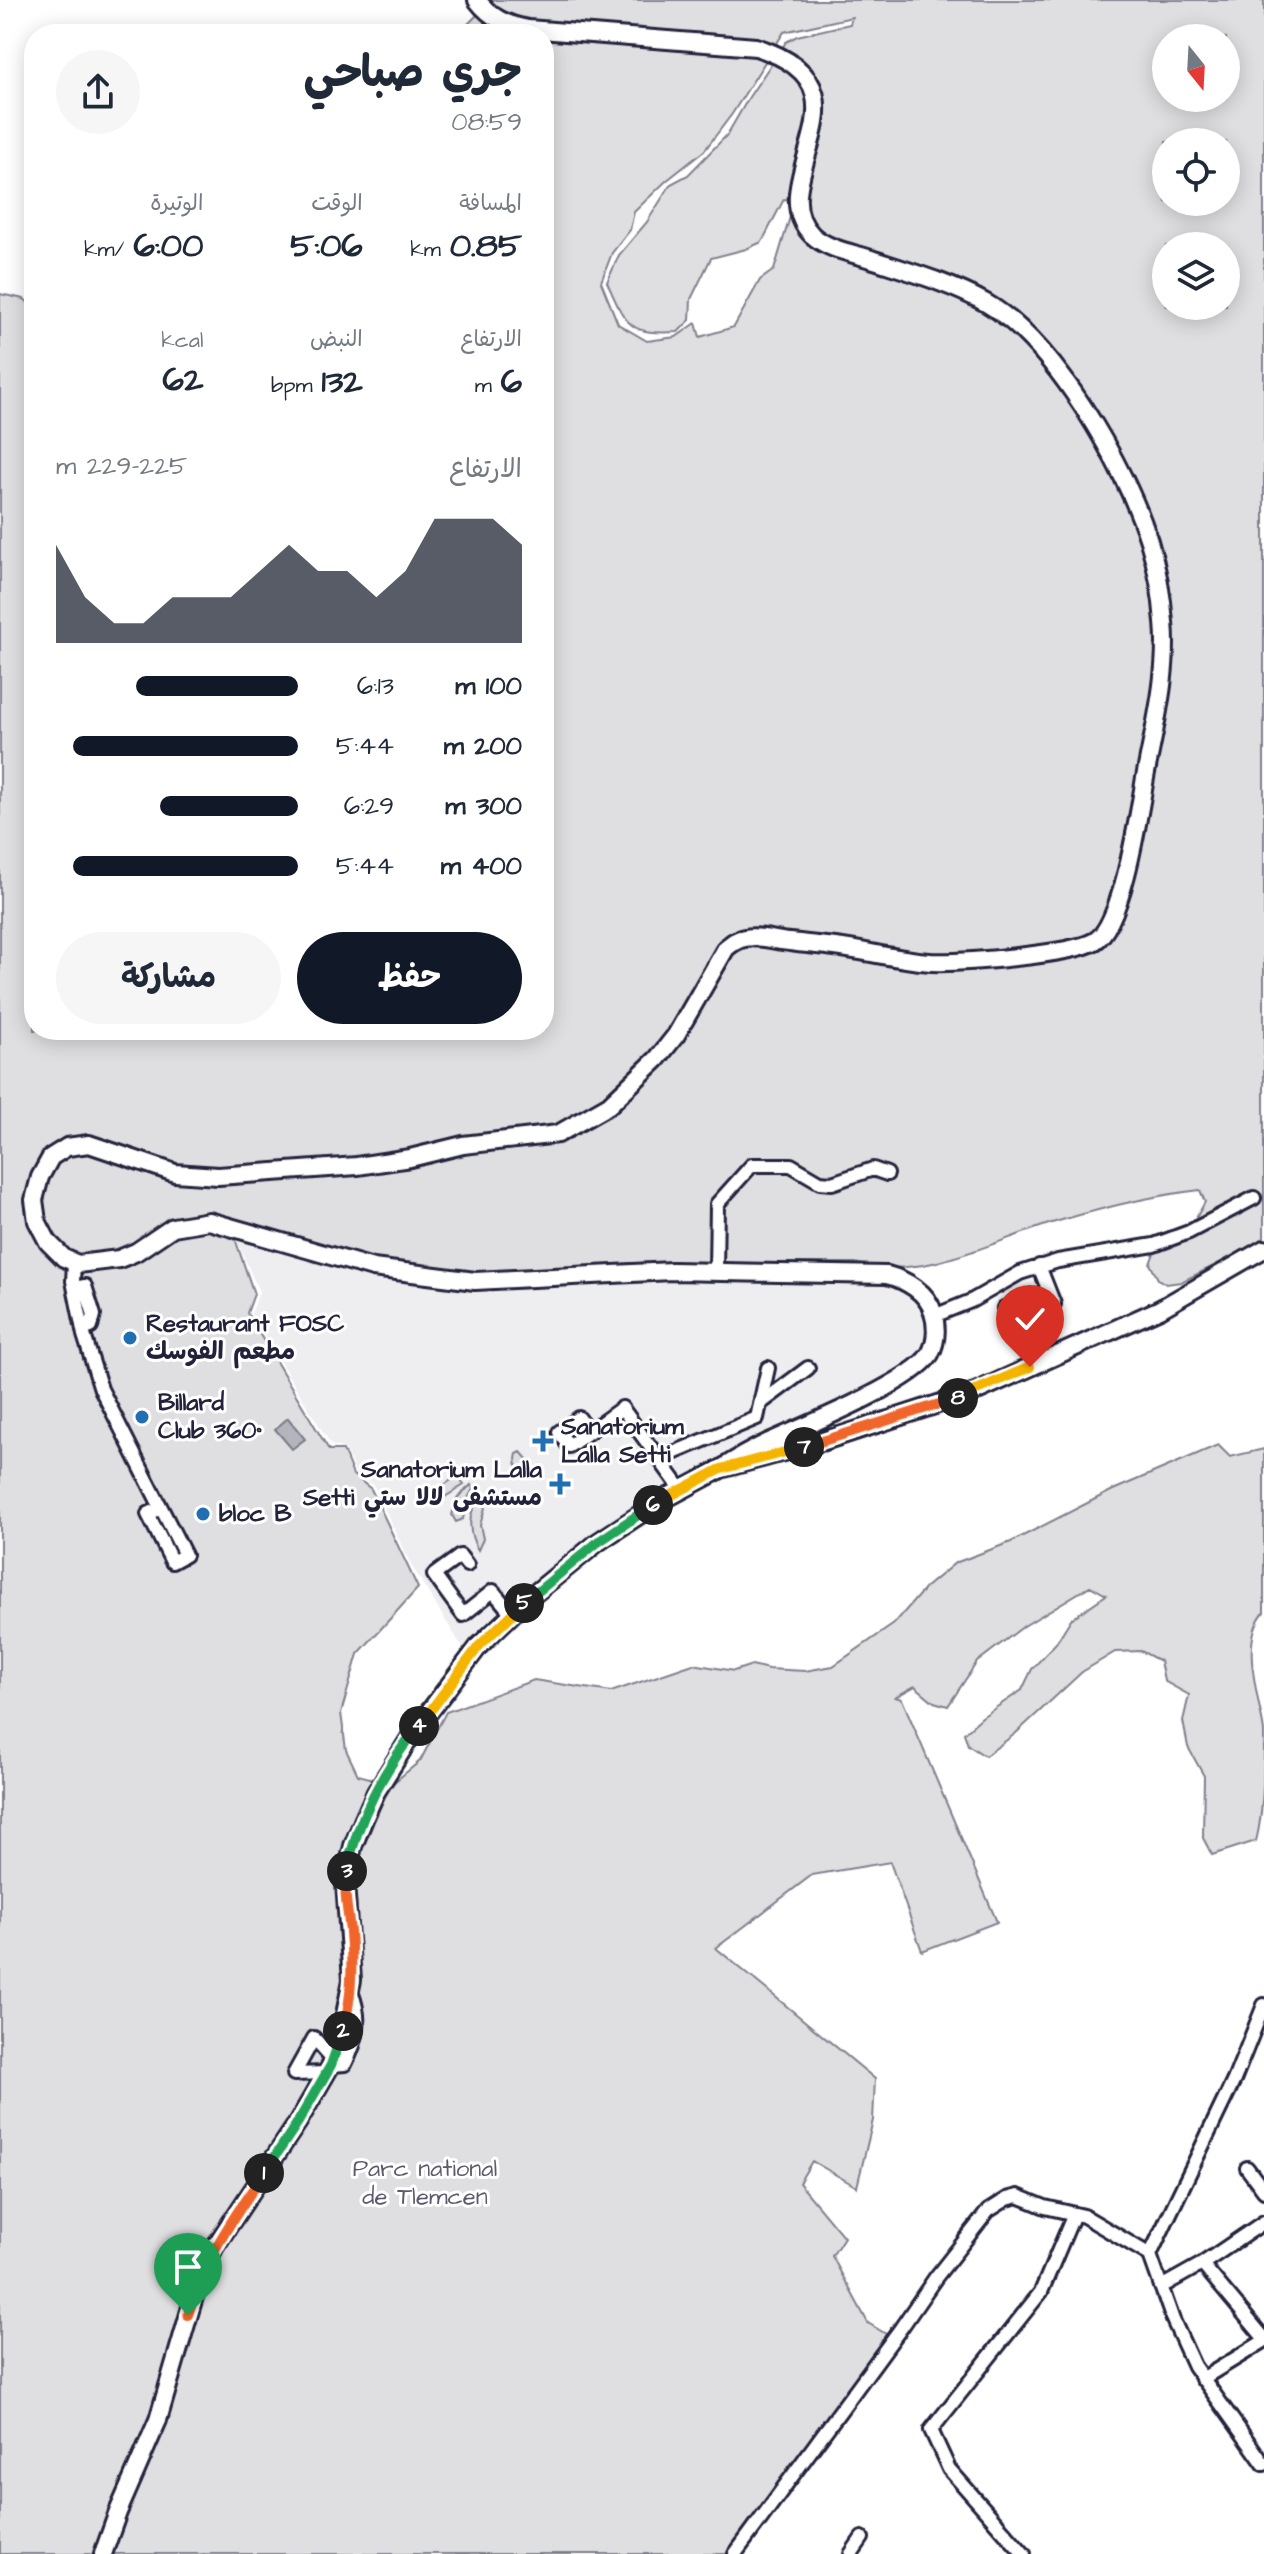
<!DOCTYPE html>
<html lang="ar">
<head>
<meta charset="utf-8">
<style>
	:root { --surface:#fff; --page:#f6f6f7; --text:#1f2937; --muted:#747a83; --accent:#111827 }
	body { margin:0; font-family:"Architects Daughter","Playpen Sans Arabic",sans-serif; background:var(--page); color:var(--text); direction:rtl; height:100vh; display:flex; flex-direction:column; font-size:30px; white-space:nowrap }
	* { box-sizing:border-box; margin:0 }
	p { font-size:26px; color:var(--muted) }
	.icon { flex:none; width:44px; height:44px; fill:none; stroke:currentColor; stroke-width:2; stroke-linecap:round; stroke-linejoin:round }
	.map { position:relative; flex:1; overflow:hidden; direction:ltr }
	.details { position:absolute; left:24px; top:24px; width:530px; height:1016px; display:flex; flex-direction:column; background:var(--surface); border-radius:32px; box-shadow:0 4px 20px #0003; direction:rtl }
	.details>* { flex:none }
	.needle { width:52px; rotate:162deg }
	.buttons { position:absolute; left:1152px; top:24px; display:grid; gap:16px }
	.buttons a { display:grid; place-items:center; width:88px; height:88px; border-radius:50%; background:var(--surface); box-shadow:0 4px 20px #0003; font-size:40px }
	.pin { position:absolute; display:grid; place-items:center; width:68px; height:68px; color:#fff; margin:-82px -34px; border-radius:50% 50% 50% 0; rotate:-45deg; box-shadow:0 0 8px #0007 }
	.pin .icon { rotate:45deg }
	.km { position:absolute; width:40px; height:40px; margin:-20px; border-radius:50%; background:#222; color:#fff; font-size:22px; line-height:40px; text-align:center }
	.round { display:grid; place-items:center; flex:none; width:84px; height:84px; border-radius:42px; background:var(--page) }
	.headline { display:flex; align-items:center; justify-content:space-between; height:136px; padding:0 32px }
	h1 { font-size:44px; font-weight:700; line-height:60px }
	.stats { display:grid; grid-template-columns:repeat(3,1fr); gap:12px; height:136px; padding:8px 32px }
	.stats div { display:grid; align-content:center }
	.stats b { font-size:34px; font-weight:700 }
	.stats small { font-size:22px; font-weight:400 }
	.stats p { font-size:22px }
	.chart { height:224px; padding:16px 32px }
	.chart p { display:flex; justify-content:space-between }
	.chart svg { width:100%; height:144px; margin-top:8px; fill:var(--accent); opacity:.7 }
	.cta { display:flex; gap:16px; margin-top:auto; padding:16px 32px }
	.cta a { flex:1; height:92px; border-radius:48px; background:var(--accent); color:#fff; font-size:32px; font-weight:700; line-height:92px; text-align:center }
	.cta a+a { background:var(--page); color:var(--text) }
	ul { padding:0 32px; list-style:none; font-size:26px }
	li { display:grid; grid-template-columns:128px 96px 1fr; align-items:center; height:60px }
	li i { height:20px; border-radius:10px; background:var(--accent) }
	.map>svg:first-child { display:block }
</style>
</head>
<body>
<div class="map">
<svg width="1264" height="2554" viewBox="0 0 1264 2554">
	<rect width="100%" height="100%" fill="#fff"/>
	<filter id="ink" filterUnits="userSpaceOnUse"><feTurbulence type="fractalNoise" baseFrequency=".0125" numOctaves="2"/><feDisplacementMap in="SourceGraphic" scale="16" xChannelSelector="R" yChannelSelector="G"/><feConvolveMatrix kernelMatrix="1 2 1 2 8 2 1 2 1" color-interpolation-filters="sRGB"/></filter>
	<g filter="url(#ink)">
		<!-- built -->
		<path fill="#eeeef1" d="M236,1238L375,1275L472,1289L611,1285L716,1277L889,1282L904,1288L921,1307L926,1340L921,1352L912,1365L884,1382L766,1437L513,1605L464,1650L411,1565L374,1486L356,1474L345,1449L331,1445L251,1314L259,1292Z"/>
		<!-- green -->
		<path fill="#dfdfe2" stroke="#80808e" stroke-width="2" fill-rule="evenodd" d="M492,0H1264V1241L1181,1282L1166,1284L1158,1279L1150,1264L1154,1253L1182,1243L1205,1202L1200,1190C1155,1195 1106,1207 1062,1220C995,1239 925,1282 855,1263H630L570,1271L472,1272L385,1263L230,1224L254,1294L247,1313L329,1450H343L353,1475L371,1489L418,1588L358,1654L341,1713L346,1750L358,1775L392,1784L420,1761L446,1712L534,1680L611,1692L693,1664L734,1671L752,1665L768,1669L805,1671L833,1666L894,1624L925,1588L955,1563L1011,1542L1113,1490L1218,1445L1230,1457L1264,1449V1612C1239,1641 1259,1697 1264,1731C1264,1763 1264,1811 1256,1841L1212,1855L1203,1838L1204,1776L1188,1747L1183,1721L1189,1695L1164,1681L1160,1661L1141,1651L1115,1652L1082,1672L1015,1734L985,1756L968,1745L964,1733L982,1717L1022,1690L1032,1669L1056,1643L1071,1619L1106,1595L1090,1586L1024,1626L977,1662L948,1706L934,1702L915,1686L895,1697L902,1699L997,1922L922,1951L890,1862L812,1875L716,1948L875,2079L873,2120L857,2187L812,2161L799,2183L844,2237L832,2256L868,2323L886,2334L874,2357L726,2554H0V294L24,299L34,307V1030H544V34H458ZM852,17L850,24L797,36L786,42L749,97L727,135L688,175L671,184L647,222L619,255L607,282C626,325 628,335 678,332L690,320L691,299L711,258L746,249L762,242L784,199L795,200L774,270L760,280L734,327L700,337L696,323L676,337L647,341L618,324L601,282L612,253L630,230L634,212L666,181L704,151L732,114L784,32ZM1166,38H1226V98H1166ZM1166,142H1226V202H1166ZM1166,246H1226V306H1166Z
			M521,1452L534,1467L529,1474C519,1472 514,1464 517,1454Z
			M457,1476L464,1485L440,1500L436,1496L437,1490Z
			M471,1485L473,1489L467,1500L463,1519L456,1522L452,1515L457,1498Z
			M477,1501H481L485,1508L480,1525L483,1539L478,1550C469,1535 467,1517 477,1501Z"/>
		<!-- water -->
		<path fill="#b4b4bc" stroke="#7a7a88" stroke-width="2" d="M288,1418L305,1439L292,1449L275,1429Z"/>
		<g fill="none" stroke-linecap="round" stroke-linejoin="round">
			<!-- minor casing -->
			<g stroke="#22223b" stroke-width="18">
				<path id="minor" d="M74,1263L73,1281L84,1335L101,1389L185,1555L172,1562L148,1514L161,1508
					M1039,1266L1054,1304
					M716,1271L717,1204L752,1165H791L820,1182L832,1183L873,1169L887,1174
					M75,1288L85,1286L94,1315L91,1327L83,1330
					M1004,1308L1032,1299L1048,1290
					M934,1316L971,1301L1020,1273L1058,1261L1154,1245L1189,1232L1254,1198
					M761,1403L808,1368
					M588,1431L579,1418L559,1432L569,1446L622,1408L681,1489
					M659,1459L757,1418L768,1368
					M467,1565L460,1556L434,1575L463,1615L493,1591L512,1614
					M331,2065L345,2064C358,2039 362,2019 351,1991
					M326,2073L294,2074L314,2038L333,2059
					M1247,2168L1264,2191
					M1150,2255L1234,2080L1264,2005
					M1202,2264L1264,2222
					M1161,2287L1202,2264L1264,2338
					M1202,2379L1264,2341
					M735,2554L901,2328L936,2277L988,2211L1007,2199L1018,2196L1045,2207L1084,2216L1150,2255L1173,2320L1194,2366L1264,2464
					M851,2554L862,2538
					M1024,2554L949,2469L931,2430L1041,2292L1074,2214"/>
			</g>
			<!-- major casing -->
			<g stroke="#22223b" stroke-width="22">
				<path id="major" d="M477,0C491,18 506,25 528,29L756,47C885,88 758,181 812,235C828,250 854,253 874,260C911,272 952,284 986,303C1054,342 1126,467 1149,541C1157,567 1162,595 1164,622C1169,673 1154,729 1145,778C1139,812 1123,924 1095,941C1071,955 961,963 931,962C899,960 867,951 835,947C820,945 805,944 790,942C776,941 759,935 745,938C737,939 732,943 726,948L676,1035L657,1059L609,1105L558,1134L463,1145L410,1158L357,1166L218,1176L175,1173L89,1144L67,1147L51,1157L40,1177L34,1200L37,1221L48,1242L64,1258L78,1264L119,1259L136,1252L173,1227L209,1221L373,1268L475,1281L672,1271L887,1275C906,1280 927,1292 933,1312C937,1326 937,1341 930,1354C913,1382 803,1427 769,1442C752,1450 736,1459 721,1469
					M103,2554L118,2512L158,2420L196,2290L214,2248L298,2122L331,2065L340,2039L352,1980L345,1883L353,1846L364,1819L376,1792L413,1733L479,1646L528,1599L598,1542L659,1502L721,1469L821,1442L975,1392L1160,1309L1264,1249"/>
			</g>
			<!-- minor -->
			<use href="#minor" stroke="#fff" stroke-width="12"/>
			<!-- major -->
			<use href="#major" stroke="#fff" stroke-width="16"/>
		</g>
	</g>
	<g fill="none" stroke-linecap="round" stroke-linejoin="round" filter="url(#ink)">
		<!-- split-1 casing -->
		<g stroke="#fff" stroke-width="16">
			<path id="split-1" d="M188,2315C204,2259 232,2220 264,2173"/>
		</g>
		<!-- split-2 casing -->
		<g stroke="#fff" stroke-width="16">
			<path id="split-2" d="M264,2173L298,2122L331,2065L343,2031"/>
		</g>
		<!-- split-3 casing -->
		<g stroke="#fff" stroke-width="16">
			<path id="split-3" d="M343,2031C352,1999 353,1966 350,1932C348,1909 343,1895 347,1871"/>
		</g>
		<!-- split-4 casing -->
		<g stroke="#fff" stroke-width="16">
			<path id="split-4" d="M347,1871C357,1819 385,1767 419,1726"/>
		</g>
		<!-- split-5 casing -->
		<g stroke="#fff" stroke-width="16">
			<path id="split-5" d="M419,1726L479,1646L524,1603"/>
		</g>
		<!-- split-6 casing -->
		<g stroke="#fff" stroke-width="16">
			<path id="split-6" d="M524,1603L598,1542L653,1505"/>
		</g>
		<!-- split-7 casing -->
		<g stroke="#fff" stroke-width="16">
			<path id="split-7" d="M653,1505L721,1469L804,1447"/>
		</g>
		<!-- split-8 casing -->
		<g stroke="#fff" stroke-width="16">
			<path id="split-8" d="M804,1447L958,1398"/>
		</g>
		<!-- split-9 casing -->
		<g stroke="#fff" stroke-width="16">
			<path id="split-9" d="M958,1398L1030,1367"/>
		</g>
		<!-- split-1 -->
		<use href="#split-1" stroke="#f0652b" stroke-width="10"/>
		<!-- split-2 -->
		<use href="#split-2" stroke="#22a559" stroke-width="10"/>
		<!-- split-3 -->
		<use href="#split-3" stroke="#f0652b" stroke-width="10"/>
		<!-- split-4 -->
		<use href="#split-4" stroke="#22a559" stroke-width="10"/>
		<!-- split-5 -->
		<use href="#split-5" stroke="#f5b400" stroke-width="10"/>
		<!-- split-6 -->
		<use href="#split-6" stroke="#22a559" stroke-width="10"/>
		<!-- split-7 -->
		<use href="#split-7" stroke="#f5b400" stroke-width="10"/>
		<!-- split-8 -->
		<use href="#split-8" stroke="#f0652b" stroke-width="10"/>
		<!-- split-9 -->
		<use href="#split-9" stroke="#f5b400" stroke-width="10"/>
	</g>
	<!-- markers -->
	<g fill="#1f6fb2" stroke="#fff" stroke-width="3">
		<circle cx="130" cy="1338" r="8"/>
		<circle cx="142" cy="1417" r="8"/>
		<path d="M539 1429h8v8h8v8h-8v8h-8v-8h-8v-8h8z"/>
		<path d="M556 1472h8v8h8v8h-8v8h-8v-8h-8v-8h8z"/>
		<circle cx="203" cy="1514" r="8"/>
	</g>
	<g text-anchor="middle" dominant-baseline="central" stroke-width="6" stroke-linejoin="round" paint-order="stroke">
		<!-- poi labels -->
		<g font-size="24" font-weight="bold" fill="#22223b" stroke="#fff" text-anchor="start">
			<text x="146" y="1324">Restaurant FOSC<tspan x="146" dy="28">مطعم الفوسك</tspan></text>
			<text x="158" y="1403">Billard<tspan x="158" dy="28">Club 360°</tspan></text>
			<text x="561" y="1427">Sanatorium<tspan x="561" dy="28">Lalla Setti</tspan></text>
			<text x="542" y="1470" text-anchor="end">Sanatorium Lalla<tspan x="542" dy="28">Setti مستشفى لالا ستي</tspan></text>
			<text x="219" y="1514">bloc B</text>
		</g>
		<!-- park labels -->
		<g font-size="24" fill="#5b5b6d" stroke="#fff">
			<text x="425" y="2169">Parc national<tspan x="425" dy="28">de Tlemcen</tspan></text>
		</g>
	</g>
</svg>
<div class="buttons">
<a><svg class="needle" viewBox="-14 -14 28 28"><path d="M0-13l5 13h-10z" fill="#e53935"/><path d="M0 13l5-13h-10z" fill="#747a83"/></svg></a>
<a><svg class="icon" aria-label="locate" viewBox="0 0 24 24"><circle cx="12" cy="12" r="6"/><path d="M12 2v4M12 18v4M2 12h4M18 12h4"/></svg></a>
<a><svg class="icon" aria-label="layers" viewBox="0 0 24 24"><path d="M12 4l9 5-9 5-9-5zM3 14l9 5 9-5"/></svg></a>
</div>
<div class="pin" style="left:188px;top:2315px;background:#1e9e55"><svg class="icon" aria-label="arrive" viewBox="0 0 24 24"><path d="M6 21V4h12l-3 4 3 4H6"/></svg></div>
<div class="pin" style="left:1030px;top:1367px;background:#d93025"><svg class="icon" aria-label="check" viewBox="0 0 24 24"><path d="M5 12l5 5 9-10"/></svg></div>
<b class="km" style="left:264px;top:2173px">1</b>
<b class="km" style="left:343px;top:2031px">2</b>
<b class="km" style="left:347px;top:1871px">3</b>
<b class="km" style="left:419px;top:1726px">4</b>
<b class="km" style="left:524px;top:1603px">5</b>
<b class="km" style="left:653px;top:1505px">6</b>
<b class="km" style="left:804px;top:1447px">7</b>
<b class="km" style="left:958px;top:1398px">8</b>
<section class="details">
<div class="headline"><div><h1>جري صباحي</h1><p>08:59</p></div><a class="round"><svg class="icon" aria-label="share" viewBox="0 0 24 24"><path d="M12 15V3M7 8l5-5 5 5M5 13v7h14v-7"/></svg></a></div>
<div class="stats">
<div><p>المسافة</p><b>0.85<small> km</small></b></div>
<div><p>الوقت</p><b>5:06</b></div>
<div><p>الوتيرة</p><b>6:00<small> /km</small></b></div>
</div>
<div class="stats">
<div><p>الارتفاع</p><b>6<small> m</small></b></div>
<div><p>النبض</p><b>132<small> bpm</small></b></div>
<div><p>kcal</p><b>62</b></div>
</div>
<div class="chart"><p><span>الارتفاع</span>225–229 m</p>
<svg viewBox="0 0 160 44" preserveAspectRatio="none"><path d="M0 44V14L10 30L20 38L30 38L40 30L50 30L60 30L70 22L80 14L90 22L100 22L110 30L120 22L130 6L140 6L150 6L160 14V44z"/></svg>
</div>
<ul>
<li><b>100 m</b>6:13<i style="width:67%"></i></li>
<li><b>200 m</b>5:44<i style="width:93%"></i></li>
<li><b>300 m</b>6:29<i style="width:57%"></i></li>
<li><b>400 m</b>5:44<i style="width:93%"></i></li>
</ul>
<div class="cta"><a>حفظ</a><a>مشاركة</a></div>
</section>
</div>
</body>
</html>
